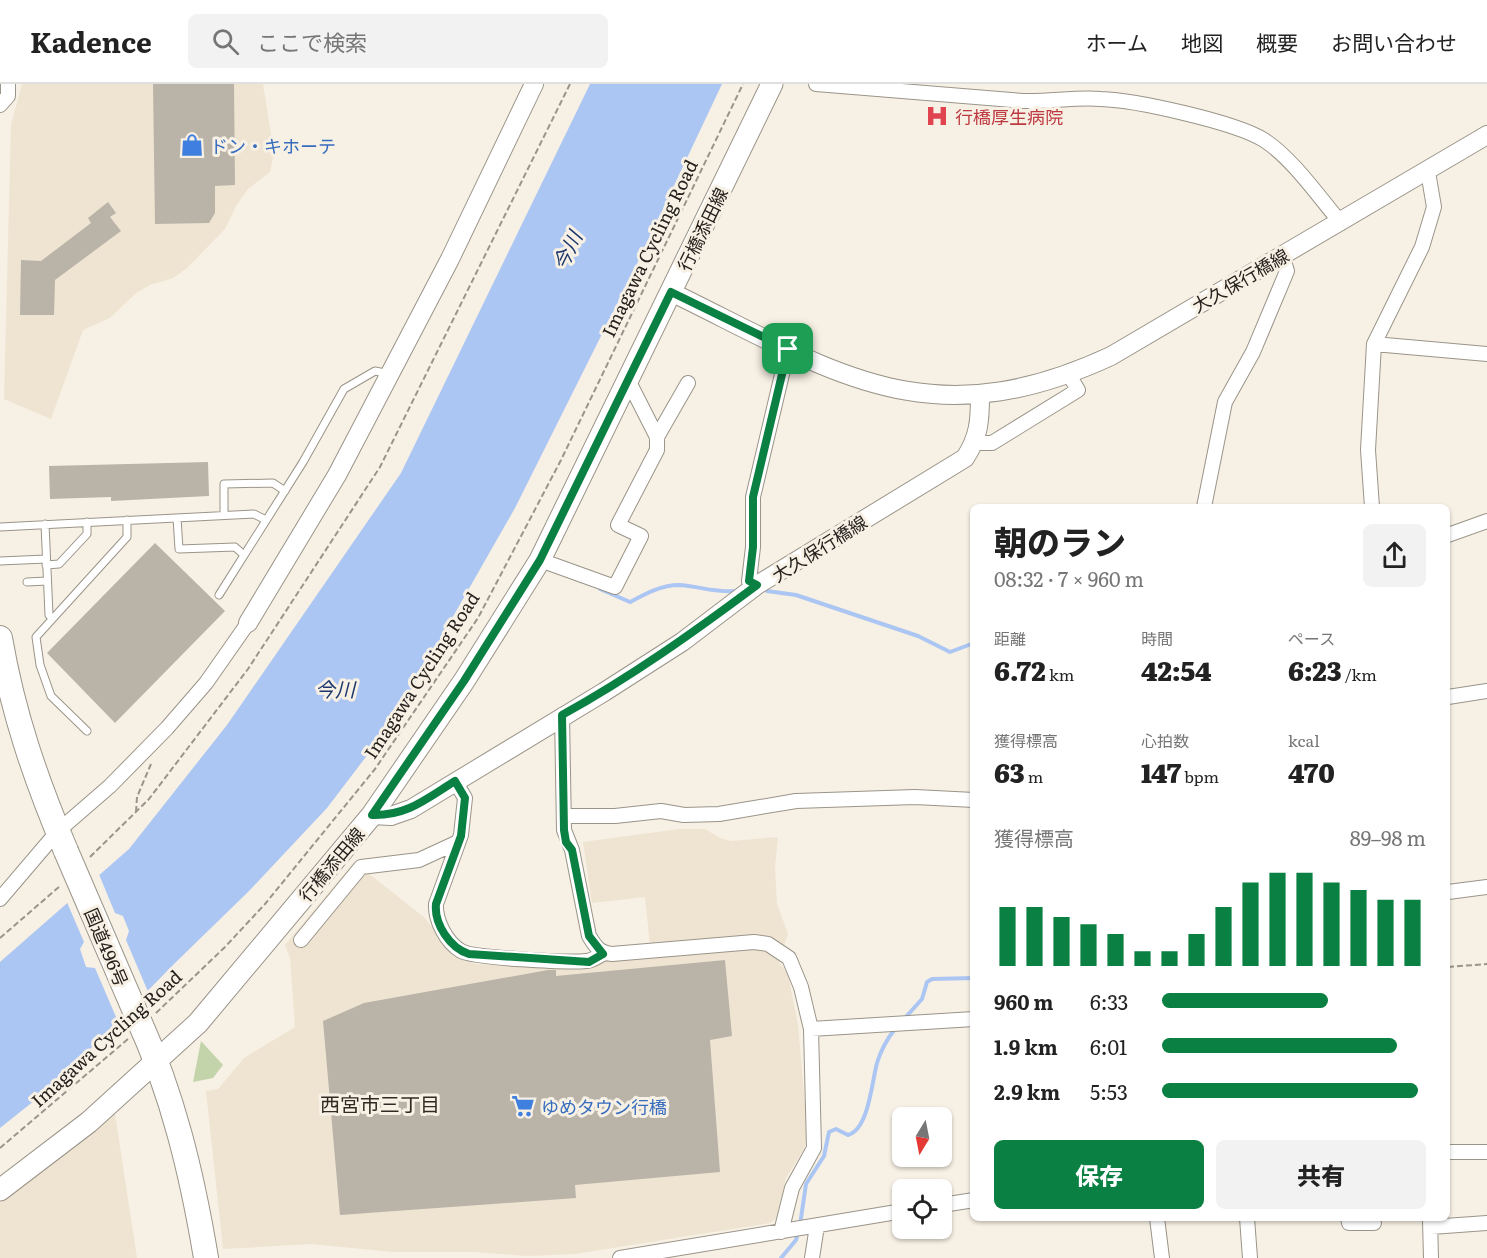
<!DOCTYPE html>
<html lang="ja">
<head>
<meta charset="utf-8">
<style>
	:root { --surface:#fff; --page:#f2f2f2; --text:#222; --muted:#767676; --line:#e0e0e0; --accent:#0b8043 }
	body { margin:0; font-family:Literata,"Noto Sans JP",serif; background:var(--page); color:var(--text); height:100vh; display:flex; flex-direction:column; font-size:22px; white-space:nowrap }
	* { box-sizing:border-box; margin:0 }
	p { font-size:20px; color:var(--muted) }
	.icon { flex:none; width:33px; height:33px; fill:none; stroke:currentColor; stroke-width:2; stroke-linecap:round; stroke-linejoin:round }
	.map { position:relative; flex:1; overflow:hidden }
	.drawer { position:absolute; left:970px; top:420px; width:480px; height:717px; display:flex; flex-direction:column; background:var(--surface); border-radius:9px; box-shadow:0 2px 4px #0004 }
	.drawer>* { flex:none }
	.needle { width:39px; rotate:190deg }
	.controls { position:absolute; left:892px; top:1023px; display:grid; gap:12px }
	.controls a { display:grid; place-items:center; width:60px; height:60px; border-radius:9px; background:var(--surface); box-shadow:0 2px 4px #0004; font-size:30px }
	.pin { position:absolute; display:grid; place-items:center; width:51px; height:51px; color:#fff; margin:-26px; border-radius:12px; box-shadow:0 3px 9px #0006 }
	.round { display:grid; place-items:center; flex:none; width:63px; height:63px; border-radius:9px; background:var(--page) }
	.head { display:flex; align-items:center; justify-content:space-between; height:102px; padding:0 24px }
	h1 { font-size:33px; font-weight:800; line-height:45px }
	.figures { display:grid; grid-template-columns:repeat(3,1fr); gap:9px; height:102px; padding:6px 24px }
	.figures div { display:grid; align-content:center }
	.figures b { font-size:26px; font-weight:800 }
	.figures small { font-size:16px; font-weight:400 }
	.figures p { font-size:16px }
	.chart { height:168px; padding:12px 24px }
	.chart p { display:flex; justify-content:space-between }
	.chart svg { width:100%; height:108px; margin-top:6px; stroke:var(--accent); stroke-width:6 }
	.action { display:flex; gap:12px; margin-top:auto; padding:12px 24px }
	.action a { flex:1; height:69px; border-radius:9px; background:var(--accent); color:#fff; font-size:24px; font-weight:800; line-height:69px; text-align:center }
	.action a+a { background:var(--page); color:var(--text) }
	ul { padding:0 24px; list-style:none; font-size:20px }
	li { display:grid; grid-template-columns:96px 72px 1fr; align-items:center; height:45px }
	li i { height:15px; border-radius:8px; background:var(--accent) }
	header { display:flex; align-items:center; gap:36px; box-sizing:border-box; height:84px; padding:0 30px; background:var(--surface); border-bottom:2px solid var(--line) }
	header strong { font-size:28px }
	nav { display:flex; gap:33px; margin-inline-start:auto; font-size:21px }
	.search { width:420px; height:54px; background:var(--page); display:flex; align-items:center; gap:15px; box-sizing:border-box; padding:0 21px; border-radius:9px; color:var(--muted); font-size:22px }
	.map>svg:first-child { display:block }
</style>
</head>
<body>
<header>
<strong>Kadence</strong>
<div class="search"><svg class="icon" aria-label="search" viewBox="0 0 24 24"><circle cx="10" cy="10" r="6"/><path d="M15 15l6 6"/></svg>ここで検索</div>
<nav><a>ホーム</a><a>地図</a><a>概要</a><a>お問い合わせ</a></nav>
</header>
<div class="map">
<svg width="1487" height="1174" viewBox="0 0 1487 1174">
	<rect width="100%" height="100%" fill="#f7f0e4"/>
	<!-- built -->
	<path fill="#efe4d2" d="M22,0H263L274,69L270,88L248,105L236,122L225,145L187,184L173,194L150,201L136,209L110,234L83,246L51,335L4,315L11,41Z
		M679,745H705L720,754L731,757L778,753L775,783L777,820L788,850L778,877L788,890L798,941L807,1044L805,1063L786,1094L776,1135L770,1139L575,1170L526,1172L474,1168H393L311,1160L223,1165L206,1007L218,1005L244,974L295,943L290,874L285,861L354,778L425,834L450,866L461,875L476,880L583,884L650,861L645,813L592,819L583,758Z
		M113,1017L137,1174H0V1106Z"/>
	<!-- green -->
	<path fill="#c4d4aa" d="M201,957L223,981L213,994L193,998Z"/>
	<!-- water -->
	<path fill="#acc6f3" d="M590,0H722L636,182L515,424L394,636L327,724L249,807L175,879L59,997L0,1044V878L129,765L227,641L401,389Z"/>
	<!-- pier -->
	<path fill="#f7f0e4" d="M98,788L115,829L123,832L129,847L126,856L149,910L119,940L95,884L86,883L80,865L84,858L66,816Z"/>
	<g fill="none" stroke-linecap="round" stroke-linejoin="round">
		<!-- stream -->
		<path stroke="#acc6f3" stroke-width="4" d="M600,505L630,518C645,510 661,501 679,501C698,502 716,509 736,507
			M767,507L796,511L918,552L950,568L974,559
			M974,646V650
			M904,935L922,915L927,898L932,895L974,894
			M800,1141L806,1100L824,1072L829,1048L836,1045L848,1051C869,1045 872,997 877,979C881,966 887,955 895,945
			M781,1174L796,1156L798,1148"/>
	</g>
	<!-- building -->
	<path fill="#bab3a8" d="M153,0H234L235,101L215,102V129L209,139L155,140Z
		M108,118L116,129L110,133L121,147L55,196L54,231H20L21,176L41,177L91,139L88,134Z
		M208,378L209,412L111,417V413L50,415L49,382Z
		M155,459L225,527L115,639L47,569Z
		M725,876L732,952L710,956L720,1088L575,1101L576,1114L340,1131L323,937L364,919L548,886H556V892Z"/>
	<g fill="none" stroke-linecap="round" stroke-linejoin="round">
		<!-- lane casing -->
		<g stroke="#9a9489" stroke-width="9">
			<path id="lane" d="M224,431V400L273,399L285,407
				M177,434L179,465L235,463L244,471
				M45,440L49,531L52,535
				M0,443L254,430L266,436
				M0,477L46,475
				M46,481L59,480L87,450V438
				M27,498L47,497
				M219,511L303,378L344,305L375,287L390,290
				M87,647L51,612L40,581L36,553L127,453V436"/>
		</g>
		<!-- street casing -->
		<g stroke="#9a9489" stroke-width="16">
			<path id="street" d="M816,0L1023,17C1049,18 1075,13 1101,15C1135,16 1235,38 1264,56C1292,74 1319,113 1341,139
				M0,21L8,12V0
				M1374,260L1487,270
				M657,353L688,299
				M975,359H992L1078,306L1069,291
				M1204,423L1225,318L1253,268L1287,187L1282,171
				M1372,423L1368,366L1374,260L1422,163L1434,123L1428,88
				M1448,451L1487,437
				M540,476L615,503L641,452L618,441L657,366V353L628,296
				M757,501L749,497L753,463V413L788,265
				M1448,613L1487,607
				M562,631L564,746L572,766L589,852C595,862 599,869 612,870L754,858L768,860L789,874L801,903L811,945L814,1064L792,1104L781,1148
				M455,697L465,714L461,751L436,820C435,836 446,858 461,867C473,874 569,879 586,877C592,877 598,872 603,870
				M564,732H615L661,727L684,731L719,730L796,717L915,713L974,716
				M1448,808L1487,803
				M0,815L58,747L110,702L167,644L206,599L248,539
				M301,856L361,783L419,776L458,758
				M811,945L974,935
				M1448,1068H1487
				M942,1121L974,1116
				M1157,1134L1162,1174
				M1247,1134L1250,1174
				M1348,1134L1349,1139H1374
				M1430,1136L1431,1174
				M1431,1143L1487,1139
				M620,1174L903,1127
				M812,1174L817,1142"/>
		</g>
		<!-- secondary casing -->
		<g stroke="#9a9489" stroke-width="20">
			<path id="secondary" d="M671,208C835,288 927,357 1111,272L1487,51
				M248,539L337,391L450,175L534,0
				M372,731L391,732L411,725L604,608L682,558L757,501L965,374C979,353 980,336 980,312"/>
		</g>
		<!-- primary casing -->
		<g stroke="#9a9489" stroke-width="23">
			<path id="primary" d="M0,1106L89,1038L198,939L372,731L464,597L540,476L772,0"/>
		</g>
		<!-- highway casing -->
		<g stroke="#9a9489" stroke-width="26">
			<path id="highway" d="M0,554C13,630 36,696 66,767
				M137,932C173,1010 192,1090 206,1174"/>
		</g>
		<!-- path -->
		<path stroke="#99948c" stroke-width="2" stroke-dasharray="6 3" stroke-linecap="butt" d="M136,728L137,713L151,680
			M90,773L149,715L248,585L380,383L570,0
			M0,854L60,802
			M1448,883L1487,880
			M156,929L225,863L265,820L375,685L478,534L561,376L743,0
			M0,1064L128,955"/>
		<!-- lane -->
		<use href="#lane" stroke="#fff" stroke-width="7"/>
		<!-- street -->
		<use href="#street" stroke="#fff" stroke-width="14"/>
		<!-- secondary -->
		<use href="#secondary" stroke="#fff" stroke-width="18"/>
		<!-- primary -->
		<use href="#primary" stroke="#fff" stroke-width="21"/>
		<!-- highway -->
		<use href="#highway" stroke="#fff" stroke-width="24"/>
		<!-- highway-bridge casing -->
		<g stroke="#9a9489" stroke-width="26" stroke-linecap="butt">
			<path id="highway-bridge" d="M66,767L137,932"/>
		</g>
		<!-- highway-bridge -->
		<use href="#highway-bridge" stroke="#fff" stroke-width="24"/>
	</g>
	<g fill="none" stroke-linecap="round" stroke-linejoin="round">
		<!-- route casing -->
		<g stroke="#fff" stroke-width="12">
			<path id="route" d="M671,208L788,265L753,413V463L749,497L757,501C694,548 631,593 562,631L564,746L566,758L572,766L589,852L603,870L589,878L469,870C450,864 434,840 436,820L461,752L465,714L455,697C426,715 407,732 372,731L464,597L540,476Z"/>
		</g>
		<!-- route -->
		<use href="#route" stroke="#0b8043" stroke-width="8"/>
	</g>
	<!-- icons -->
	<defs>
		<g id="hospital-bare" transform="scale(1.8)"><path d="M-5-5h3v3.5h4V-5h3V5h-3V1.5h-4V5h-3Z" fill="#e0444e" stroke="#f7f0e4" stroke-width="2.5" paint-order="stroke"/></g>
		<g id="shop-bare" transform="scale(1.8)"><path d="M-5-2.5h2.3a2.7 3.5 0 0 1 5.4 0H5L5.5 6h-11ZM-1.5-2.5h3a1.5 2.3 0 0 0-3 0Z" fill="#3f7fe0" stroke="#f7f0e4" stroke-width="2.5" paint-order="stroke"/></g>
		<g id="supermarket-bare" transform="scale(1.8)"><path d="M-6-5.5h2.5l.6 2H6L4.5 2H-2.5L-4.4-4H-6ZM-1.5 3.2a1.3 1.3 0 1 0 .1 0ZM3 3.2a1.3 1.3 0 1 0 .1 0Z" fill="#3f7fe0" stroke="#f7f0e4" stroke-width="2.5" paint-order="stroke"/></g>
	</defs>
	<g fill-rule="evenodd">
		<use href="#hospital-bare" x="937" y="32"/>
		<use href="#shop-bare" x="192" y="61"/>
		<use href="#supermarket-bare" x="523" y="1022"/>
	</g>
	<g text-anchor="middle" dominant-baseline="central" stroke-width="6" stroke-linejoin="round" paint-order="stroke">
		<!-- health labels -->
		<g font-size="18" fill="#be3a42" stroke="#f7f0e4" text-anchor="start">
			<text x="955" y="32">行橋厚生病院</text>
		</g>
		<!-- shop labels -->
		<g font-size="18" fill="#366cbe" stroke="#f7f0e4" text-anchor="start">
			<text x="210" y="61">ドン・キホーテ</text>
			<text x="541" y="1022">ゆめタウン行橋</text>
		</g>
		<!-- street labels -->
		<g font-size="18" fill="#25221e" stroke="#f7f0e4">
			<text transform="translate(702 145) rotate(-64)">行橋添田線</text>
			<text transform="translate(649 164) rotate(-64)">Imagawa Cycling Road</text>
			<text transform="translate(1240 196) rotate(-30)">大久保行橋線</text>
			<text transform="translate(819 464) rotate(-32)">大久保行橋線</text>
			<text transform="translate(421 591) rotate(-57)">Imagawa Cycling Road</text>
			<text transform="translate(331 780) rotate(-50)">行橋添田線</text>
			<text transform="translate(107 863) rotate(67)">国道496号</text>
			<text transform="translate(106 954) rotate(-42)">Imagawa Cycling Road</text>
		</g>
		<!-- water labels -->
		<g font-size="20" font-style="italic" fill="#1b376d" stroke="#f7f0e4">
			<text transform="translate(566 166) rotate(-64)">今川</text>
			<text x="335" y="604">今川</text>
		</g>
		<!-- neighbourhood labels -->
		<g font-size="20" fill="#302b22" stroke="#f7f0e4">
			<text x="380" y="1019">西宮市三丁目</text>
		</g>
	</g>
</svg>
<div class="controls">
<a><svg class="needle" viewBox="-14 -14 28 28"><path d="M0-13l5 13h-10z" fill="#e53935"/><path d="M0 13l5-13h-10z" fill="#767676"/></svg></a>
<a><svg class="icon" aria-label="locate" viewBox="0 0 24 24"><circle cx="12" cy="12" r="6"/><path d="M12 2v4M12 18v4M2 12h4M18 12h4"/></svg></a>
</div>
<div class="pin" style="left:788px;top:265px;background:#1e9e55"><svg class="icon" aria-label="arrive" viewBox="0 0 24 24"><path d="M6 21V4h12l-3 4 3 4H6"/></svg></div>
<section class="drawer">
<div class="head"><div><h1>朝のラン</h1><p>08:32 · 7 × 960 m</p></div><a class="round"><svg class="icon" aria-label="share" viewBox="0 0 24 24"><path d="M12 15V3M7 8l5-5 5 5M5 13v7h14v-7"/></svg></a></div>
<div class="figures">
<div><p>距離</p><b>6.72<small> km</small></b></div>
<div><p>時間</p><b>42:54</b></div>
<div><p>ペース</p><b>6:23<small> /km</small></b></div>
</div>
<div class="figures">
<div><p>獲得標高</p><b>63<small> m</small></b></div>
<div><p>心拍数</p><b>147<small> bpm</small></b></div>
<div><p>kcal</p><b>470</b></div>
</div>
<div class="chart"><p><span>獲得標高</span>89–98 m</p>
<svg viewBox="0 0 160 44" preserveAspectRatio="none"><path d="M5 44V20M15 44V20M25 44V24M35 44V27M45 44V31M55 44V38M65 44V38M75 44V31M85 44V20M95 44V10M105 44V6M115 44V6M125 44V10M135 44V13M145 44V17M155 44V17"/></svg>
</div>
<ul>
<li><b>960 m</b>6:33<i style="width:63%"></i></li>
<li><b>1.9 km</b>6:01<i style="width:89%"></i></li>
<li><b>2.9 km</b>5:53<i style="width:97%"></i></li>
</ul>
<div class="action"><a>保存</a><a>共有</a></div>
</section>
</div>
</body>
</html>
